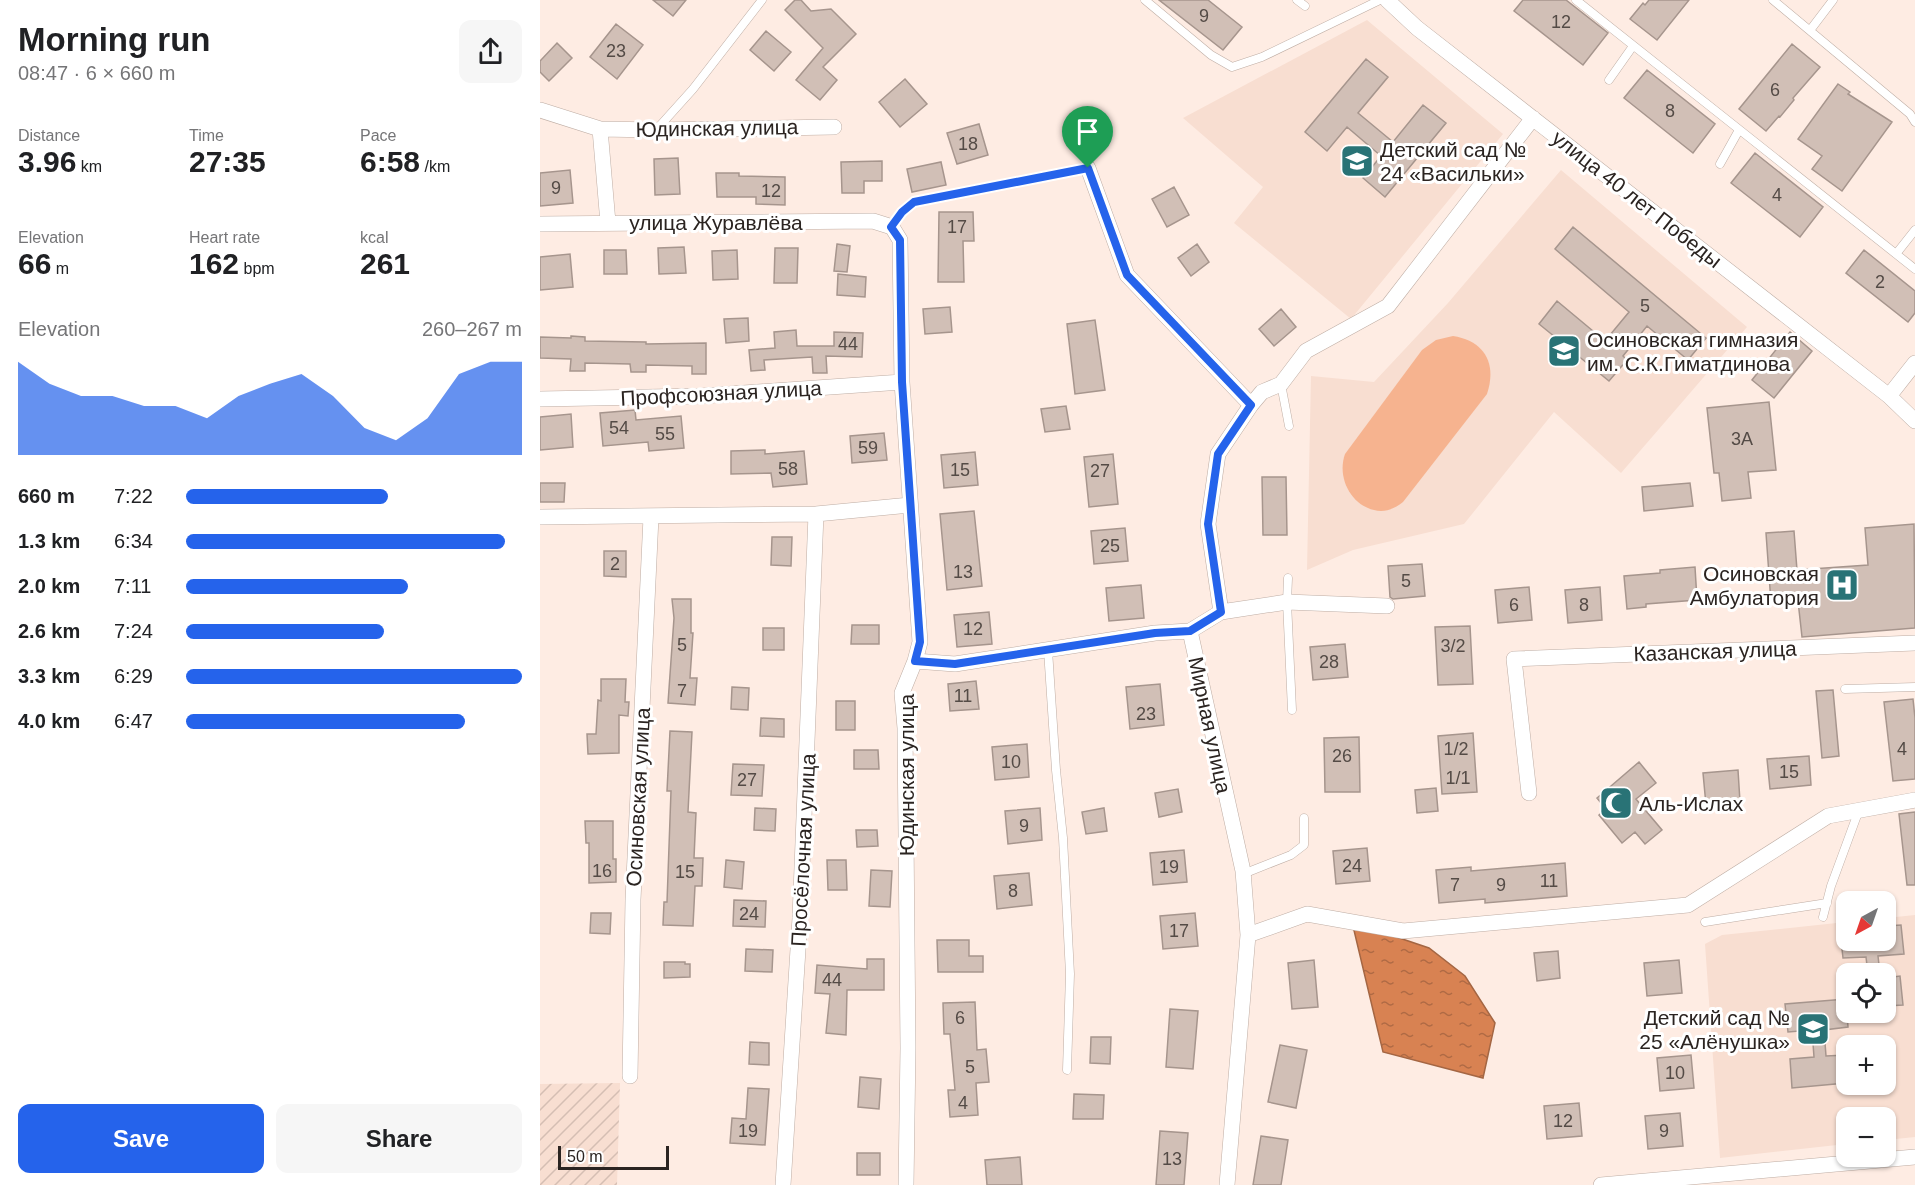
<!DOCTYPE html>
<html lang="en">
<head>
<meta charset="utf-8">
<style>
	:root { --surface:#fff; --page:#f6f6f6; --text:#202124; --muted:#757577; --accent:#2563eb }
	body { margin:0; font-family:Arial,sans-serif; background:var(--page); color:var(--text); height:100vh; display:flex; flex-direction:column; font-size:22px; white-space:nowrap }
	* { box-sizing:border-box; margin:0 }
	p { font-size:20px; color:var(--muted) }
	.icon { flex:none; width:33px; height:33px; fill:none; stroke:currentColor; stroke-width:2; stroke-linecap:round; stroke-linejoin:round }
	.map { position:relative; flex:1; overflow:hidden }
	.panel { display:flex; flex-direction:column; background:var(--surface); width:540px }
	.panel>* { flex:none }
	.needle { width:39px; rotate:220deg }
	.buttons { position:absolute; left:1296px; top:891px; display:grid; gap:12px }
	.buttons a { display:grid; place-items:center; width:60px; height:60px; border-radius:12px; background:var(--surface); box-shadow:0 2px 4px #0004; font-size:30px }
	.scale { position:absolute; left:18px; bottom:15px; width:111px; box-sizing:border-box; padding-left:6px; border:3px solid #2b2421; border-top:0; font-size:16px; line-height:21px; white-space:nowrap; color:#2b2421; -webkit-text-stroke:4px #fff; paint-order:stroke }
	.pin { position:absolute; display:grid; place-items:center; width:51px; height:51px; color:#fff; margin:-62px -26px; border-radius:50% 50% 50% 0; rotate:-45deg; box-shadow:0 0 6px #0007 }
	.pin .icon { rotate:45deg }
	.round { display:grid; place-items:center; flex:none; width:63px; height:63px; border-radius:12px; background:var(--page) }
	.headline { display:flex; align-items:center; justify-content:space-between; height:102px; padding:0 18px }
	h1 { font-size:33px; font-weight:700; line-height:45px }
	.figures { display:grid; grid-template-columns:repeat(3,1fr); gap:9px; height:102px; padding:6px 18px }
	.figures div { display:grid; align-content:center }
	.figures b { font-size:30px; font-weight:700 }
	.figures small { font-size:16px; font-weight:400 }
	.figures p { font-size:16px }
	.chart { height:168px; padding:12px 18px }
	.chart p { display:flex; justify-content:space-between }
	.chart svg { width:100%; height:108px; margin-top:6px; fill:var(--accent); opacity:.7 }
	.button { display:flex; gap:12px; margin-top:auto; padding:12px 18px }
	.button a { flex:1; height:69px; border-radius:12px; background:var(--accent); color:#fff; font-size:24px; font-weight:700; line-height:69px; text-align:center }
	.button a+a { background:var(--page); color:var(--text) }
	ul { padding:0 18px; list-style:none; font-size:20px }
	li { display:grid; grid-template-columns:96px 72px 1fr; align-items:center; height:45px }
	li i { height:15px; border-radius:8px; background:var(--accent) }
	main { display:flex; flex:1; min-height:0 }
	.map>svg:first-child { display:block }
</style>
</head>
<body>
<main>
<section class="panel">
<div class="headline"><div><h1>Morning run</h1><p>08:47 · 6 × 660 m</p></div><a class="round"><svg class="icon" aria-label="share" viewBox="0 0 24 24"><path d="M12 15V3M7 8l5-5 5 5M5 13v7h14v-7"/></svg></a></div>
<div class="figures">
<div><p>Distance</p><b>3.96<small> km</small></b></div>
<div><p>Time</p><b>27:35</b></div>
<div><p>Pace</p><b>6:58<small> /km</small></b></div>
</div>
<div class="figures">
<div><p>Elevation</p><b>66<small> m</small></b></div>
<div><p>Heart rate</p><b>162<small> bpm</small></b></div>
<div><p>kcal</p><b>261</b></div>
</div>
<div class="chart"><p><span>Elevation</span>260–267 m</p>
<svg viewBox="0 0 160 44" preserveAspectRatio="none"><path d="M0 44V6L10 15L20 20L30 20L40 24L50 24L60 29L70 20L80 15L90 11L100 20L110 33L120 38L130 29L140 11L150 6L160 6V44z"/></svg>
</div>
<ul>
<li><b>660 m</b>7:22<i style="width:60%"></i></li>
<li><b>1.3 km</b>6:34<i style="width:95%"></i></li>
<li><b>2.0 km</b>7:11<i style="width:66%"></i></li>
<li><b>2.6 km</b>7:24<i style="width:59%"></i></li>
<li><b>3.3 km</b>6:29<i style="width:100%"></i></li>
<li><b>4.0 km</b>6:47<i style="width:83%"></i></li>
</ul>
<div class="button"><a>Save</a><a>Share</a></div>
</section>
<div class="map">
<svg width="1375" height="1185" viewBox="0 0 1375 1185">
	<defs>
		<pattern id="industrial-furrows" width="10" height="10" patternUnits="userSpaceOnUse" patternTransform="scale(1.5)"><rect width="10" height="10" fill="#f8ded1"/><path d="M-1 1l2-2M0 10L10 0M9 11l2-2" fill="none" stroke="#d5beb3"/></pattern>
		<pattern id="water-ripples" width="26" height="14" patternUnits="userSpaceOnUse" patternTransform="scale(1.5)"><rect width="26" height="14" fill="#d88252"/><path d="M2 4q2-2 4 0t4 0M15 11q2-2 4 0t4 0" fill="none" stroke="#af6a44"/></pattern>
	</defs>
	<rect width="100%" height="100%" fill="#feece3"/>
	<!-- built -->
	<path fill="#f8ded1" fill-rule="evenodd" d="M827,20L963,134L811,319L694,223L723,187L643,118Z
		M1021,170L1207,327L1081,473L1014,412L924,524L813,550L767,570L771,376L834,382L908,303Z
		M1375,915V1137L1346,1140V1118H1306V1144L1180,1158L1165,944L1182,935L1306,922V940H1346V918ZM1306,974H1346V1012H1306ZM1306,1046H1346V1084H1306Z"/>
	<!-- industrial -->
	<path fill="url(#industrial-furrows)" d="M80,1083L77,1185H0V1084Z"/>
	<!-- green -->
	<path fill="#f6b38f" d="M913,336C945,341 957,364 947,394L863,502C857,507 849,511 841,511C813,510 796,479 805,454L882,350L896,340Z"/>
	<!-- water -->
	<path fill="url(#water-ripples)" stroke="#a46643" stroke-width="1.5" d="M812,922L889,948L925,976L955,1023L943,1078L843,1052Z"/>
	<!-- building -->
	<path fill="#d1bfb6" stroke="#a6958d" stroke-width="1.5" d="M113,0H146L133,16Z
		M255,0H261L271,11L291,9L316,34L283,67L297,80L280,100L256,80L283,48L245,10Z
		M619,0H668L702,27L683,50Z
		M983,0H1026L1068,33L1043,65L974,11Z
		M1109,0H1149L1117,40L1090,19L1103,3L1105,5Z
		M76,24L103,45L77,79L50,57Z
		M226,31L251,52L234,71L210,50Z
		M17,43L32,58L9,81L0,72V61Z
		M1252,44L1280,67L1253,98L1254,100L1240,117L1239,116L1226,131L1199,109Z
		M826,59L848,77L818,113L853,142L883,105L906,123L845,197L823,178L841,156L807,127L787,151L765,132Z
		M1107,70L1175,124L1153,153L1084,98Z
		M365,79L387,104L360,127L339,102Z
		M1298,84L1310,92L1308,94L1352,122L1302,191L1272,169L1282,156L1258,139Z
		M439,124L448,155L417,164L407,133Z
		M1215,153L1283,207L1260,237L1191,183Z
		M138,158L140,194L115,195L114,159Z
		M342,161V181H324V193H302L301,162Z
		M401,162L406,185L372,192L367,169Z
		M30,170L33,203L0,206V173Z
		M176,173H199V176L245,177V205L216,204V197H177Z
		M634,187L649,215L627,227L612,199Z
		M399,212H433L434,241H423L424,282H398Z
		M1033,227L1166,338L1148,360L1107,326L1083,356L1087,360L1069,381L999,324L1017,301L1065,341L1089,312L1015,249Z
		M297,244L310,246L307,272L294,271Z
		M657,244L669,262L651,276L638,258Z
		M144,247L146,273L119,274L118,248Z
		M235,248H258L257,283H234Z
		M64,250H86L87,274H64Z
		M197,250L198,279L173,280L172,251Z
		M1324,250L1375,291V313L1368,322L1306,273Z
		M30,254L33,287L0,290V257Z
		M298,274L326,277L325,297L297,295Z
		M410,307L412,332L385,334L383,309Z
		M741,309L756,327L734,346L719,329Z
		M208,318L209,341L186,343L184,319Z
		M555,320L565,390L535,394L527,324Z
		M256,330L257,346H294V332L323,333L322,357L286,356L287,373H273L272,357L224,360L225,370L211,371L209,350L235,348L234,332Z
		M1250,332L1272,351L1234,398L1212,380Z
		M31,336L45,337V341L106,342V344L166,343V374H152V366L106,365V372H91L90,364L45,363V371H30L31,359L0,358V337L31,338Z
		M1229,402L1236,470L1208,472L1211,498L1182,501L1179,473H1174L1167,408Z
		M526,406L530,429L505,432L501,409Z
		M95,410L96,420L141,416L144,448L109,451L108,442L63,446L60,413Z
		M31,414L33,447L0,450V417Z
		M344,433L347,460L312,463L310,436Z
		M225,450V454L264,451L267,484L233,487L231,473L191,474V451Z
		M435,452L438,485L404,488L401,455Z
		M573,454L578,504L549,507L544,457Z
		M722,477H746L747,535H723Z
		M0,483H25L24,502H0Z
		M1150,483L1153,506L1104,511L1102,487Z
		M434,511L442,586L407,590L400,514Z
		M1374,524L1375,628L1262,637L1258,601L1231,603L1226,533L1254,531L1257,570L1328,565L1325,528Z
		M585,528L588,561L554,564L551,531Z
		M232,537H252L251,566L231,565Z
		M64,551H86V577L64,576Z
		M882,564L885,596L853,599L850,597L848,566Z
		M1155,567L1157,600L1106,604V607L1087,609L1084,576L1120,573V570Z
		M601,585L604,618L569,621L566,588Z
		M989,587L992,620L958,623L955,590Z
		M1060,587L1062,620L1028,623L1025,590Z
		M132,599H151V633H153L150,678H157L155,705L128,703L134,618Z
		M449,612L452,644L417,647L414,615Z
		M312,625H339V644H311Z
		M930,626L933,684L898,685L895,627Z
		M223,628H244V650H223Z
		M805,644L808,677L773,680L770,647Z
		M61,679H86L85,702H89L88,716L79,715V753L48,754L47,734H56L58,700L61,701Z
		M436,681L439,709L410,711L408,684Z
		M620,684L624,725L590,729L586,687Z
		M192,687L209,688L208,710L191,709Z
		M1293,690L1299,756L1282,758L1276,691Z
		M1373,699L1375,718V779L1353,781L1344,702Z
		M296,701H315V730H296Z
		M221,718L244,719V737L220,736Z
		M130,731L152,732L148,812L156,813L154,858H163L162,886H155L153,926L123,925L124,902H127L131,791H127Z
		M933,733L937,792L902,794L898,736Z
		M819,737L820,792H785L784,738Z
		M487,744L489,777L455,780L452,747Z
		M314,750H338L339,769H314Z
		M1269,756L1271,785L1230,789L1227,759Z
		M1099,762L1116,783L1096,799L1122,830L1105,844L1095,832L1082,843L1059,815L1066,809L1057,798Z
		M193,764L224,765L222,796L191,795Z
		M1198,770L1200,802L1166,805L1163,773Z
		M896,788L898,811L877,813L875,790Z
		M638,789L642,812L619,817L615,793Z
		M215,808L236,809L235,831L214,830Z
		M500,808L502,840L468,844L465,811Z
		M564,808L567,831L546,834L542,812Z
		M1375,812V885H1367L1359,814Z
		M45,821H73V859H76V882L49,883V843H46Z
		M316,830H337L338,846L317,847Z
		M827,848L830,881L796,884L793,851Z
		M644,850L647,882L613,885L610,853Z
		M186,860L204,862L202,889L184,887Z
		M287,860H306L307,890H288Z
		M1025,863L1027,896L945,903V899L899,903L896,870L931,867V871Z
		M331,870L352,871L350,907L329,906Z
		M489,873L492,905L457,909L454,876Z
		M194,900L226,901L225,927L193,926Z
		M51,913H71L70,934L50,933Z
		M655,913L658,946L623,949L620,916Z
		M1361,925L1364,954L1338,956L1340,974H1328L1326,957L1303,958L1301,940H1346V926Z
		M397,940H429V956H443V972H398Z
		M206,949L233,950L232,972L205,971Z
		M1018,951L1020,978L997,981L994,953Z
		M327,959H344V990H307L306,1035L286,1033L290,994L275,993L277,965L327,969Z
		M774,960L778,1007L752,1009L748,963Z
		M1139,960L1142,993L1107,996L1104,963Z
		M124,962H145V964H150V977L124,978Z
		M1360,976L1363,1005L1346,1006V978Z
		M1306,999L1308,1027L1284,1030L1286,1056L1306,1055V1083L1252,1088L1250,1059L1274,1057L1272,1030L1248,1032L1245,1004Z
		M435,1002L437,1050L446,1049L449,1082L436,1083L438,1115L410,1117L408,1090H415L410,1034H404L403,1003Z
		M630,1009L658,1011L653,1069L626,1067Z
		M551,1037H571L570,1064L550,1063Z
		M210,1042L229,1043V1065L209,1064Z
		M740,1045L767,1050L756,1108L728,1102Z
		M1151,1055L1154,1088L1120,1091L1117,1058Z
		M320,1077L341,1079L339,1109L318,1107Z
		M208,1088L229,1089L225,1145L190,1143L192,1118L206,1119Z
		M534,1094L564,1095L563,1119H533Z
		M1039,1103L1042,1136L1007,1139L1004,1106Z
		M1140,1113L1143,1146L1108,1149L1105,1116Z
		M620,1131L648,1133L644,1185H616Z
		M721,1136L748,1140L741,1185H713Z
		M317,1153H340V1175H317Z
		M480,1157L482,1185H447L445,1160Z"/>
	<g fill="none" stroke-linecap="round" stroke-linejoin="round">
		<!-- lane casing -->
		<g stroke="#beada4" stroke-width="9">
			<path id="lane" d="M605,0L671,55L692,67L722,57L840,0
				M757,0L765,6
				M1036,0L1375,269
				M1233,0L1370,114L1375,122
				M1271,29L1293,0
				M1069,80L1093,46
				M117,129L153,89L222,0
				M1180,164L1199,130
				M352,227L362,211L374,202L548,168
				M1356,254L1375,230
				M741,384L749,426
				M748,578L747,602L752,710
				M508,650L516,770L523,838L530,974L527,1070
				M1305,689L1375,687
				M703,874L751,855L764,845V818
				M1283,917L1291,886L1319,810
				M1165,922L1287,903"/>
		</g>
		<!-- street casing -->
		<g stroke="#beada4" stroke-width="16">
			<path id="street" d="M847,0L877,28L1349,396L1375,421
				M0,110L60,129L68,223
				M60,129L116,130L294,127
				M548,168L587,275L711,405L678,454L668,524L681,612L650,631L703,871L708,935L687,1185
				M0,224L333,221L352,227L360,240L362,382L380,642L375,661L362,693L365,728L368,1048L366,1185
				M1349,396L1375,363
				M0,399L161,396L362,382
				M711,405L722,392L741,384L766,351L848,306L993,118
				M0,517L276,514L370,505
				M681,612L747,602L847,606
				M375,661L415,664L615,633L650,631
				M989,793L974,659L1375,643
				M708,935L767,914L863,931L1148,905L1288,816L1375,800
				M90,1076L93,900L111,517
				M243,1185L260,918L276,514
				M1061,1185L1375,1157"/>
		</g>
		<!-- lane -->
		<use href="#lane" stroke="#fff" stroke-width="8"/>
		<!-- street -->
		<use href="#street" stroke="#fff" stroke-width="15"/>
	</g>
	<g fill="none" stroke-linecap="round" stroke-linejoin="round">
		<!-- route casing -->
		<g stroke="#fff" stroke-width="12">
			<path id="route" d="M548,168L587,275L711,405L678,454L668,524L681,612L650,631L615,633L415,664L375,661L380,642L362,382L360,240L351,227L362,212L374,202Z"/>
		</g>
		<!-- route -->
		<use href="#route" stroke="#2563eb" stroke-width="8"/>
	</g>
	<!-- icons -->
	<defs>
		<g id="school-square" transform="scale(1.725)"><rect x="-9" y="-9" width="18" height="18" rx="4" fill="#297376" stroke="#fff"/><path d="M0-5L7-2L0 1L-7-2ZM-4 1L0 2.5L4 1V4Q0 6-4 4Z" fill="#fff"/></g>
		<g id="hospital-square" transform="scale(1.725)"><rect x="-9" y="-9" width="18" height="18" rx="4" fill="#297376" stroke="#fff"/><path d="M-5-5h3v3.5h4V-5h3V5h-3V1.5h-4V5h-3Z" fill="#fff"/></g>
		<g id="mosque-square" transform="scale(1.725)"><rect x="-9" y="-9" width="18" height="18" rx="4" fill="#297376" stroke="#fff"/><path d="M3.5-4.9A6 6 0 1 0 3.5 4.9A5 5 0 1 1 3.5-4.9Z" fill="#fff"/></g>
	</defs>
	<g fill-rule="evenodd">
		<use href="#school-square" x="817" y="161"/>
		<use href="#school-square" x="1024" y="351"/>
		<use href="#hospital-square" x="1302" y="585"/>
		<use href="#mosque-square" x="1076" y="803"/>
		<use href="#school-square" x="1273" y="1029"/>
	</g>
	<g text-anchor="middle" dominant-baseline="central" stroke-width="6" stroke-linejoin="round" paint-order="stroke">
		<!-- number labels -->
		<g font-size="18" fill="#544b46">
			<text x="664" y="16">9</text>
			<text x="1021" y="22">12</text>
			<text x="76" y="51">23</text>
			<text x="1235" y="90">6</text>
			<text x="1130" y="111">8</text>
			<text x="428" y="144">18</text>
			<text x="16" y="188">9</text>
			<text x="231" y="191">12</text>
			<text x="1237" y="195">4</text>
			<text x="417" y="227">17</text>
			<text x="1340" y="282">2</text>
			<text x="1105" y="306">5</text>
			<text x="308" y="344">44</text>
			<text x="79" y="428">54</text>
			<text x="125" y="434">55</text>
			<text x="1202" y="439">3А</text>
			<text x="328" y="448">59</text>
			<text x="248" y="469">58</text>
			<text x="420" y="470">15</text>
			<text x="560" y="471">27</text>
			<text x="570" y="546">25</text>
			<text x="75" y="564">2</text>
			<text x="423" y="572">13</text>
			<text x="866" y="581">5</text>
			<text x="974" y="605">6</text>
			<text x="1044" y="605">8</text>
			<text x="433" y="629">12</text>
			<text x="142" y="645">5</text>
			<text x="913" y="646">3/2</text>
			<text x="789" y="662">28</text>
			<text x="142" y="691">7</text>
			<text x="423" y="696">11</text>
			<text x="606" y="714">23</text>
			<text x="916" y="749">1/2</text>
			<text x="1362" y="749">4</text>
			<text x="802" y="756">26</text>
			<text x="471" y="762">10</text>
			<text x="1249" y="772">15</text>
			<text x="918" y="778">1/1</text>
			<text x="207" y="780">27</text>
			<text x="484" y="826">9</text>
			<text x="812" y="866">24</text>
			<text x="629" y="867">19</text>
			<text x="62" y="871">16</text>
			<text x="145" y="872">15</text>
			<text x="1009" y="881">11</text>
			<text x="915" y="885">7</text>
			<text x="961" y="885">9</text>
			<text x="473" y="891">8</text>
			<text x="209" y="914">24</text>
			<text x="639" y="931">17</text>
			<text x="292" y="980">44</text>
			<text x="420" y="1018">6</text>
			<text x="430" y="1067">5</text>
			<text x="1135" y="1073">10</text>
			<text x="423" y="1103">4</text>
			<text x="1023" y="1121">12</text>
			<text x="208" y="1131">19</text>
			<text x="1124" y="1131">9</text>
			<text x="632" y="1159">13</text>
		</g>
		<!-- street labels -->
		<g font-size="21" fill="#2b2421" stroke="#fff">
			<text transform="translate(177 128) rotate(-1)">Юдинская улица</text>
			<text transform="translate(1097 199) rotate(38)">улица 40 лет Победы</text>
			<text x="176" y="222">улица Журавлёва</text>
			<text transform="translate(181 393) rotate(-3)">Профсоюзная улица</text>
			<text transform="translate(1175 651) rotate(-2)">Казанская улица</text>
			<text transform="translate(670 725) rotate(78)">Мирная улица</text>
			<text transform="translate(366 775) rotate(-90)">Юдинская улица</text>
			<text transform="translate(98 797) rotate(-87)">Осиновская улица</text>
			<text transform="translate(263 850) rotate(-87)">Просёлочная улица</text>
		</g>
		<!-- poi labels -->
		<g font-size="21" fill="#2b2421" stroke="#fff" text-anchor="start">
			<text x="840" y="149">Детский сад №<tspan x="840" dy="24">24 «Васильки»</tspan></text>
			<text x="1047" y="339">Осиновская гимназия<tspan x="1047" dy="24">им. С.К.Гиматдинова</tspan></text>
			<text x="1279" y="573" text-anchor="end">Осиновская<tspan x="1279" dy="24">Амбулатория</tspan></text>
			<text x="1099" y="803">Аль-Ислах</text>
			<text x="1250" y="1017" text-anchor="end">Детский сад №<tspan x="1250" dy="24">25 «Алёнушка»</tspan></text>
		</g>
	</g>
</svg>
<div class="buttons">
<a><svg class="needle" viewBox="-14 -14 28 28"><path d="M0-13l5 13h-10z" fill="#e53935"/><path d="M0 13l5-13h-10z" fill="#757577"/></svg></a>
<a><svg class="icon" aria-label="locate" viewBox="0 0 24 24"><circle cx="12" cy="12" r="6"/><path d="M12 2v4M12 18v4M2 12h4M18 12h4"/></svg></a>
<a>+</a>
<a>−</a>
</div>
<div class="scale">50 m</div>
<div class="pin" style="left:548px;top:168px;background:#1e9e55"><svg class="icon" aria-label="arrive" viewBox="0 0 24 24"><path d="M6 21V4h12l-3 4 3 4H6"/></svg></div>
</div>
</main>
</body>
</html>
